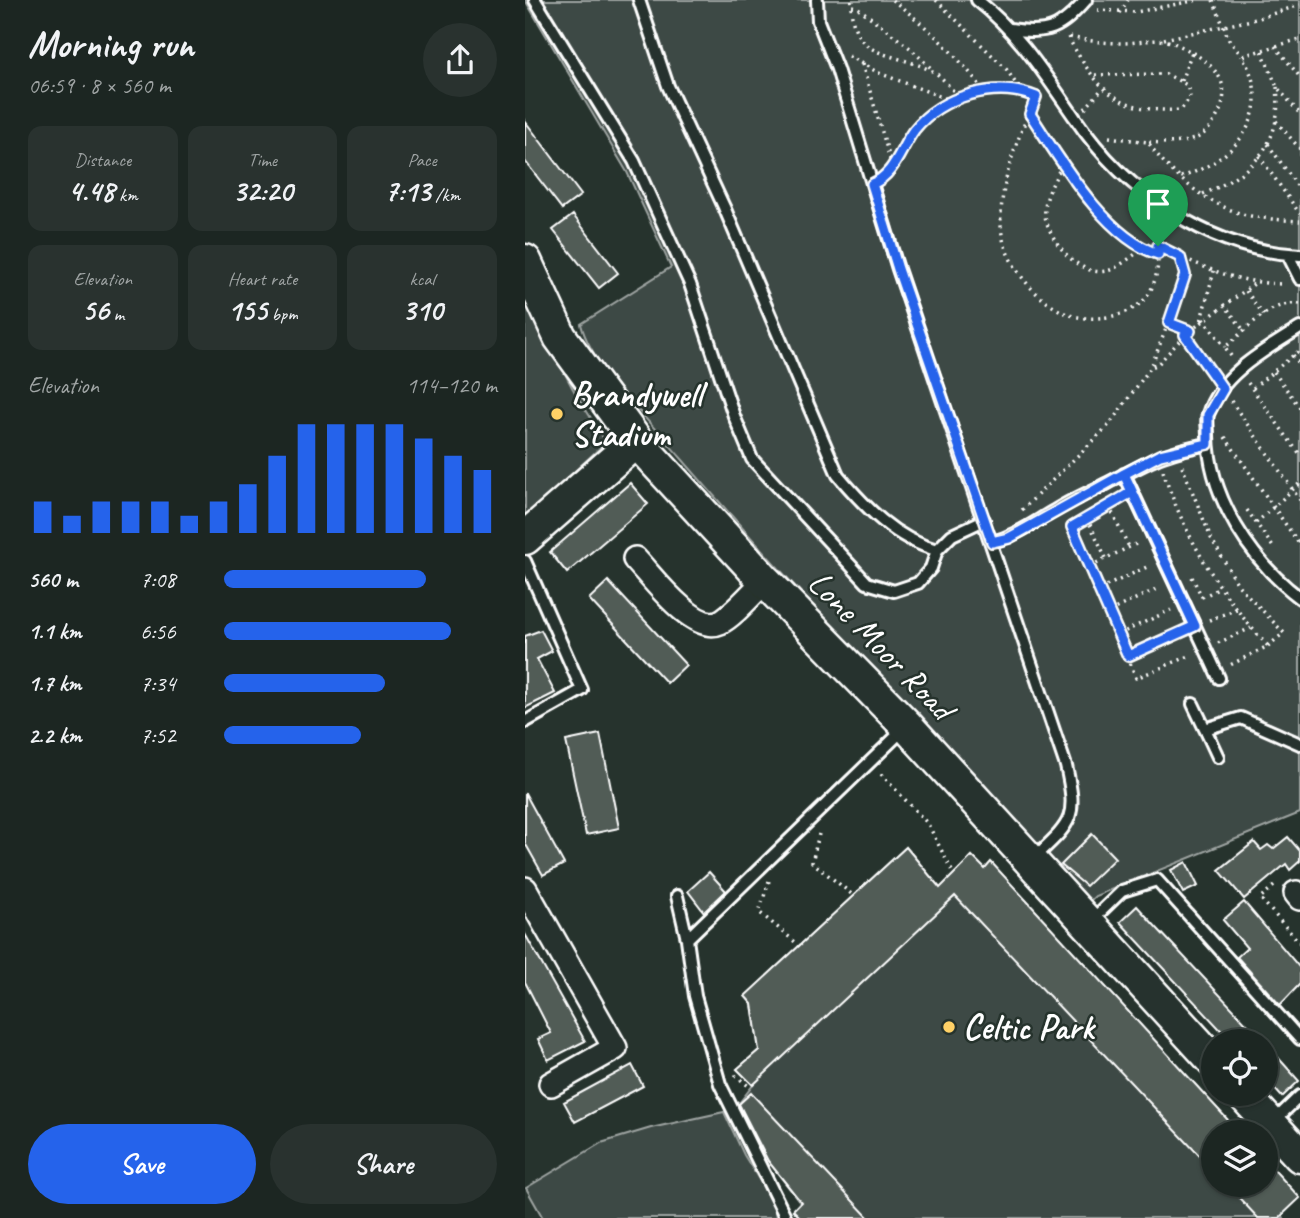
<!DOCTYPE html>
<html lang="en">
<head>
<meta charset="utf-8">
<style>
	:root { --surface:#1c2622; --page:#29322f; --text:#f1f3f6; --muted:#a0a5a5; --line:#3a4340; --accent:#2563eb }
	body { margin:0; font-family:Caveat,sans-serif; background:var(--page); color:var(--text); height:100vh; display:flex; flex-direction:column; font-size:26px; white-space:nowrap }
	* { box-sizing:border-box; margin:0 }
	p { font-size:23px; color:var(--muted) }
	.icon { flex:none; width:38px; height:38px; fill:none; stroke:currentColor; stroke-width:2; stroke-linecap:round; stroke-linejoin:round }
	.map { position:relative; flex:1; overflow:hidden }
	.panel { display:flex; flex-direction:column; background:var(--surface); width:525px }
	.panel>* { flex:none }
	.buttons { position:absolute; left:676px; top:1029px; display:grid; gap:14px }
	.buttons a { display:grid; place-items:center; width:77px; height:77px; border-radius:50%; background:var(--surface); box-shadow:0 2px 5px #0004,0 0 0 2px var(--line); font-size:35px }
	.pin { position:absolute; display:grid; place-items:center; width:60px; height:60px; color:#fff; margin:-72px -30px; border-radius:50% 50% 50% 0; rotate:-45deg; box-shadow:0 0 7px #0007 }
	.pin .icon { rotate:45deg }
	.round { display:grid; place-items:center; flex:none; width:74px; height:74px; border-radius:37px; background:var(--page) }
	.summary { display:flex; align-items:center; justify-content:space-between; height:119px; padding:0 28px }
	h1 { font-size:38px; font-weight:700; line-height:52px }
	.stats { display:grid; grid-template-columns:repeat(3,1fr); gap:10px; height:119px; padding:7px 28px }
	.stats div { display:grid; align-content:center; border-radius:14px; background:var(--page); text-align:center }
	.stats b { font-size:30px; font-weight:700 }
	.stats small { font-size:19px; font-weight:400 }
	.stats p { font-size:19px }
	.chart { height:196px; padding:14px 28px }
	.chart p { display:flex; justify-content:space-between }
	.chart svg { width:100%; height:126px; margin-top:7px; stroke:var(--accent); stroke-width:6 }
	.cta { display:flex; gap:14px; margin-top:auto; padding:14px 28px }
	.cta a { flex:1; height:80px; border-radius:42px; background:var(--accent); color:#fff; font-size:28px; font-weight:700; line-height:80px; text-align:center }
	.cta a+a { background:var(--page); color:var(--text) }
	ul { padding:0 28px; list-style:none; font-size:23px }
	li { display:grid; grid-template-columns:112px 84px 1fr; align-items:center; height:52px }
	li i { height:18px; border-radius:9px; background:var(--accent) }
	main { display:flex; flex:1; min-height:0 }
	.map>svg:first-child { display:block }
</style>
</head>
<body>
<main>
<section class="panel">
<div class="summary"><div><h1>Morning run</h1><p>06:59 · 8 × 560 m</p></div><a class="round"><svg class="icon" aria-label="share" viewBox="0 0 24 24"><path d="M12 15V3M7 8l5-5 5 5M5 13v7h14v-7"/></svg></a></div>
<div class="stats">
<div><p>Distance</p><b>4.48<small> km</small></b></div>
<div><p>Time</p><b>32:20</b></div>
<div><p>Pace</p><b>7:13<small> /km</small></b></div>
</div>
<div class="stats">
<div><p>Elevation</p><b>56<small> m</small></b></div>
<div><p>Heart rate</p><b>155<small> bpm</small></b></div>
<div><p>kcal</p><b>310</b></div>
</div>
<div class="chart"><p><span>Elevation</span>114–120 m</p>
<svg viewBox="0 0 160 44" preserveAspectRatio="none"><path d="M5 44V33M15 44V38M25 44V33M35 44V33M45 44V33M55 44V38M65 44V33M75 44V27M85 44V17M95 44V6M105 44V6M115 44V6M125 44V6M135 44V11M145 44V17M155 44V22"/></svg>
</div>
<ul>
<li><b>560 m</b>7:08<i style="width:74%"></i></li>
<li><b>1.1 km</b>6:56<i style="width:83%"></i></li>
<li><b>1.7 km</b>7:34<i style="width:59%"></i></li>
<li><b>2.2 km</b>7:52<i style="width:50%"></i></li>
</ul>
<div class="cta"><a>Save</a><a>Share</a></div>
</section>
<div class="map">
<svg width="775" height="1218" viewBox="0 0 775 1218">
	<rect width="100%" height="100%" fill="#26332d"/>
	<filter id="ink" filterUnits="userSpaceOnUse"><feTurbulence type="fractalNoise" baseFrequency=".0143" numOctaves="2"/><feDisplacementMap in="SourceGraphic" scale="14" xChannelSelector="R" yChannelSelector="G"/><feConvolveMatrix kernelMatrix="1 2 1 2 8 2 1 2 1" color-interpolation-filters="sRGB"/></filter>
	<g filter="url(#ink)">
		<!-- green -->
		<path fill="#3e4944" stroke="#9ea4a2" stroke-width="2" d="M0,0H775V813L570,896L565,901C428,755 288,611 157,459C128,425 66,366 56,324L146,267L102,172Z
			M0,298L48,389L79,439L78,445L0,517Z
			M381,847L425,900L436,894L423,881L447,856L460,869L466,862L714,1132H688V1185H740L759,1218H276L268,1210L275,1202L243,1161L211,1107L228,1085L212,1069L234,1050L227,1004L220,996Z
			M199,1112L219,1155L249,1204L251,1218H18L1,1188L76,1143L126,1128Z"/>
		<!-- building -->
		<path fill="#515c57" stroke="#fff" stroke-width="2" d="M0,121L56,195L37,209L0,161Z
			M48,215L93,273L74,288L28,230Z
			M105,483L123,504L42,573L25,552Z
			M83,581L161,665L142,683L64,599Z
			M16,630L27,651L12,659L30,693L0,708V636Z
			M75,734L94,828L61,835L41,741Z
			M0,793L39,864L18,875L0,843Z
			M567,834L590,858L561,886L536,865Z
			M763,837L775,851V861L765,870L761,864L719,899L694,870L729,842L736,850L743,845L748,849Z
			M381,847L415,888L447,856L460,869L466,862L714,1132H688V1170L430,896L228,1085L212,1069L234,1050L227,1004L220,996Z
			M661,862L673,886L658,893L646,870Z
			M184,872L201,891L179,912L163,891Z
			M719,902L775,968V984L755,1005L712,957L722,948L698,920Z
			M612,906L632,928L738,1041H706L595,922Z
			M0,934L60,1041L23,1060L13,1039L26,1033L0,982Z
			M740,1043L774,1081L757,1097L740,1078Z
			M107,1065L118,1086L50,1122L39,1102Z
			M226,1093L344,1218H276L268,1210L276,1202L243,1161L214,1104Z
			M740,1160L775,1198L754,1218H733L702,1185H740Z"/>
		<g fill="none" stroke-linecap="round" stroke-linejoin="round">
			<!-- lane casing -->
			<g stroke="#fff" stroke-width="16">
				<path id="lane" d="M10,0L109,161L165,284L209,416L227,459L342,583L369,591L393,583L406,568L412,550L427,535L459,520
					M114,0L143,86L199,207L313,475C340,507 370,539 412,550
					M292,0L293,21L312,69L373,269L541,766C553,819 547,822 509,858
					M452,0C494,33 520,75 550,118C599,191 685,251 775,255
					M485,29C524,35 535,29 561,0
					M763,255L775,279
					M775,328C742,349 695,374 683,414C681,420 683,429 683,435C684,497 726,561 775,598
					M599,474L694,678
					M467,542C491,536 508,523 529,511C546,500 565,492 583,483C622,463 638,452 683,444
					M0,561L57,690L0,722
					M668,704L680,729
					M693,757L680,729L716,718L775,744
					M152,896L162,939L170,996L195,1084L261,1218
					M565,922L597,891L632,880L775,1039
					M162,939L379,729
					M747,1123L775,1096"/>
			</g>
			<!-- street casing -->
			<g stroke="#fff" stroke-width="28">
				<path id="street" d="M110,559C127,577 169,634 195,622C208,616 228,592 240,581
					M0,889L90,1048L26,1084
					M771,893L775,898"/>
			</g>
			<!-- secondary casing -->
			<g stroke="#fff" stroke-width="37">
				<path id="secondary" d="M0,261L35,337L111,441L240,581L382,726L688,1060
					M0,538L111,441
					M718,1094L775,1156"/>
			</g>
			<!-- path -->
			<path stroke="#fff" stroke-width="3.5" stroke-dasharray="2 5" stroke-linecap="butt" d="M326,0C326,62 364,49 407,71C417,76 426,89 434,97
				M367,0C402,26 434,57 460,92
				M411,0L482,70L495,90L511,97
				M688,0L704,40L717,56
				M327,6L332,7L385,48L408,70
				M572,10L611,12L673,0
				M595,13L603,0
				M543,37C572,89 592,113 656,110L665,97L662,85L641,74L566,75
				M545,37C562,41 580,43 598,43C616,43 635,36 651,44C684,59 714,82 690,120C684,130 677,137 666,140C652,144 637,143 623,142
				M639,39L731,19L775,5
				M750,46L775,77
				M737,51L752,87L775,114
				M323,56L354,73L427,101L464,91L495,90
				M337,64L367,166
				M656,81L667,52
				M514,92C495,130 474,183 476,225C477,260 509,299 540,313C555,320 577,319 592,315C604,312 616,305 623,295C637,273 633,246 632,222
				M560,109L577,89
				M505,114C535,159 580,238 633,254
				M751,121L775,149
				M584,137L623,142C644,174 683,205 721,215C739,219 757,220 775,221
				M743,144L775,190
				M734,156L775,214
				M537,165C530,179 518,199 520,216C525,242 556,280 585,270C596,266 608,255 618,249
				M361,177C376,146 395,117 427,101
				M656,177C711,160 752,113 717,56L775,39
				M678,194C728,173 758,144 752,87
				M634,246C677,267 710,283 759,284
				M655,257L660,275L657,288L626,367L632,365L660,335L687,375
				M721,291L739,315
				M699,304L720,332
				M678,319L700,347
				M676,320L689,271
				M644,323L665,331
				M665,331L729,284
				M768,355L775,365
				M706,356L700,347C722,330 744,300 775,304
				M749,372L775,408
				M723,383L775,455
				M728,388L775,350
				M706,401L775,500
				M700,437L775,545
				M657,466L686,538L713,585L759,633L743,646
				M638,471C659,536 696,596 743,646L703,666
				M595,499L547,527L585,611L634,588
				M584,506L604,547
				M497,510L584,425L626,367
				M722,510L748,547
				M562,518L581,558
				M731,523L775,483
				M565,566L613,543
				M667,577L677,597L672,599
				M575,589L624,566
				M677,597L695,588
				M585,611L611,678L667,655
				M684,620L712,609
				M594,634L646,610
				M693,643L726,628
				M603,656L655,633
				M356,774L403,824L427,871
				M294,834L287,862L329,896
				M244,881L234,912L275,946
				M749,886L735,898L775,943
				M210,1075L226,1088"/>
			<!-- lane -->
			<use href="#lane" stroke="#26332d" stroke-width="10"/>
			<!-- street -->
			<use href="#street" stroke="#26332d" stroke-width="23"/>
			<!-- secondary -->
			<use href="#secondary" stroke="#26332d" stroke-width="32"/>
		</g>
	</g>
	<g fill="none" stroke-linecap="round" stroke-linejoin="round" filter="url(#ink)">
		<!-- route casing -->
		<g stroke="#fff" stroke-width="14">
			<path id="route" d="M633,246V254C580,238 535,159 505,114L511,97C471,80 416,96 389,130C375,149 370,174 347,184L373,269L467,542L484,538L599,474L670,626L603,656L547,527L607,492L599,474L635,455L683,444V415L698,389L660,335L665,331L644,323L660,275L655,257L633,246"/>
		</g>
		<!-- route -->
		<use href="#route" stroke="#2563eb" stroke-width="9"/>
	</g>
	<!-- markers -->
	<g fill="#ffd166" stroke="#26332d" stroke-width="2.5">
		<circle cx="32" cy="414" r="7"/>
		<circle cx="424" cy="1027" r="7"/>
	</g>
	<g text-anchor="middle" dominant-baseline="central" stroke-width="5" stroke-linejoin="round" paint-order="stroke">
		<!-- poi labels -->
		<g font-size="35" font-weight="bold" fill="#fff" stroke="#26332d" text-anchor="start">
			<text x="46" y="394">Brandywell<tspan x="46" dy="40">Stadium</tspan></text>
			<text x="438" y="1027">Celtic Park</text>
		</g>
		<!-- street labels -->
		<g font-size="35" fill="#fff" stroke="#26332d">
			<text transform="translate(356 645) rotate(46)">Lone Moor Road</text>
		</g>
	</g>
</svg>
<div class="buttons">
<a><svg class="icon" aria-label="locate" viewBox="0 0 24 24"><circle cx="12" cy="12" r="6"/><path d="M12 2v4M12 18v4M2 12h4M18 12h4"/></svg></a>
<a><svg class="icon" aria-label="layers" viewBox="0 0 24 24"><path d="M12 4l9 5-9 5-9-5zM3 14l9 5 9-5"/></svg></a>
</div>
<div class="pin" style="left:633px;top:246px;background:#1e9e55"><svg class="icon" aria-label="arrive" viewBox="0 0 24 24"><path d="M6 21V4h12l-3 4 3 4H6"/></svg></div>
</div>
</main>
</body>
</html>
